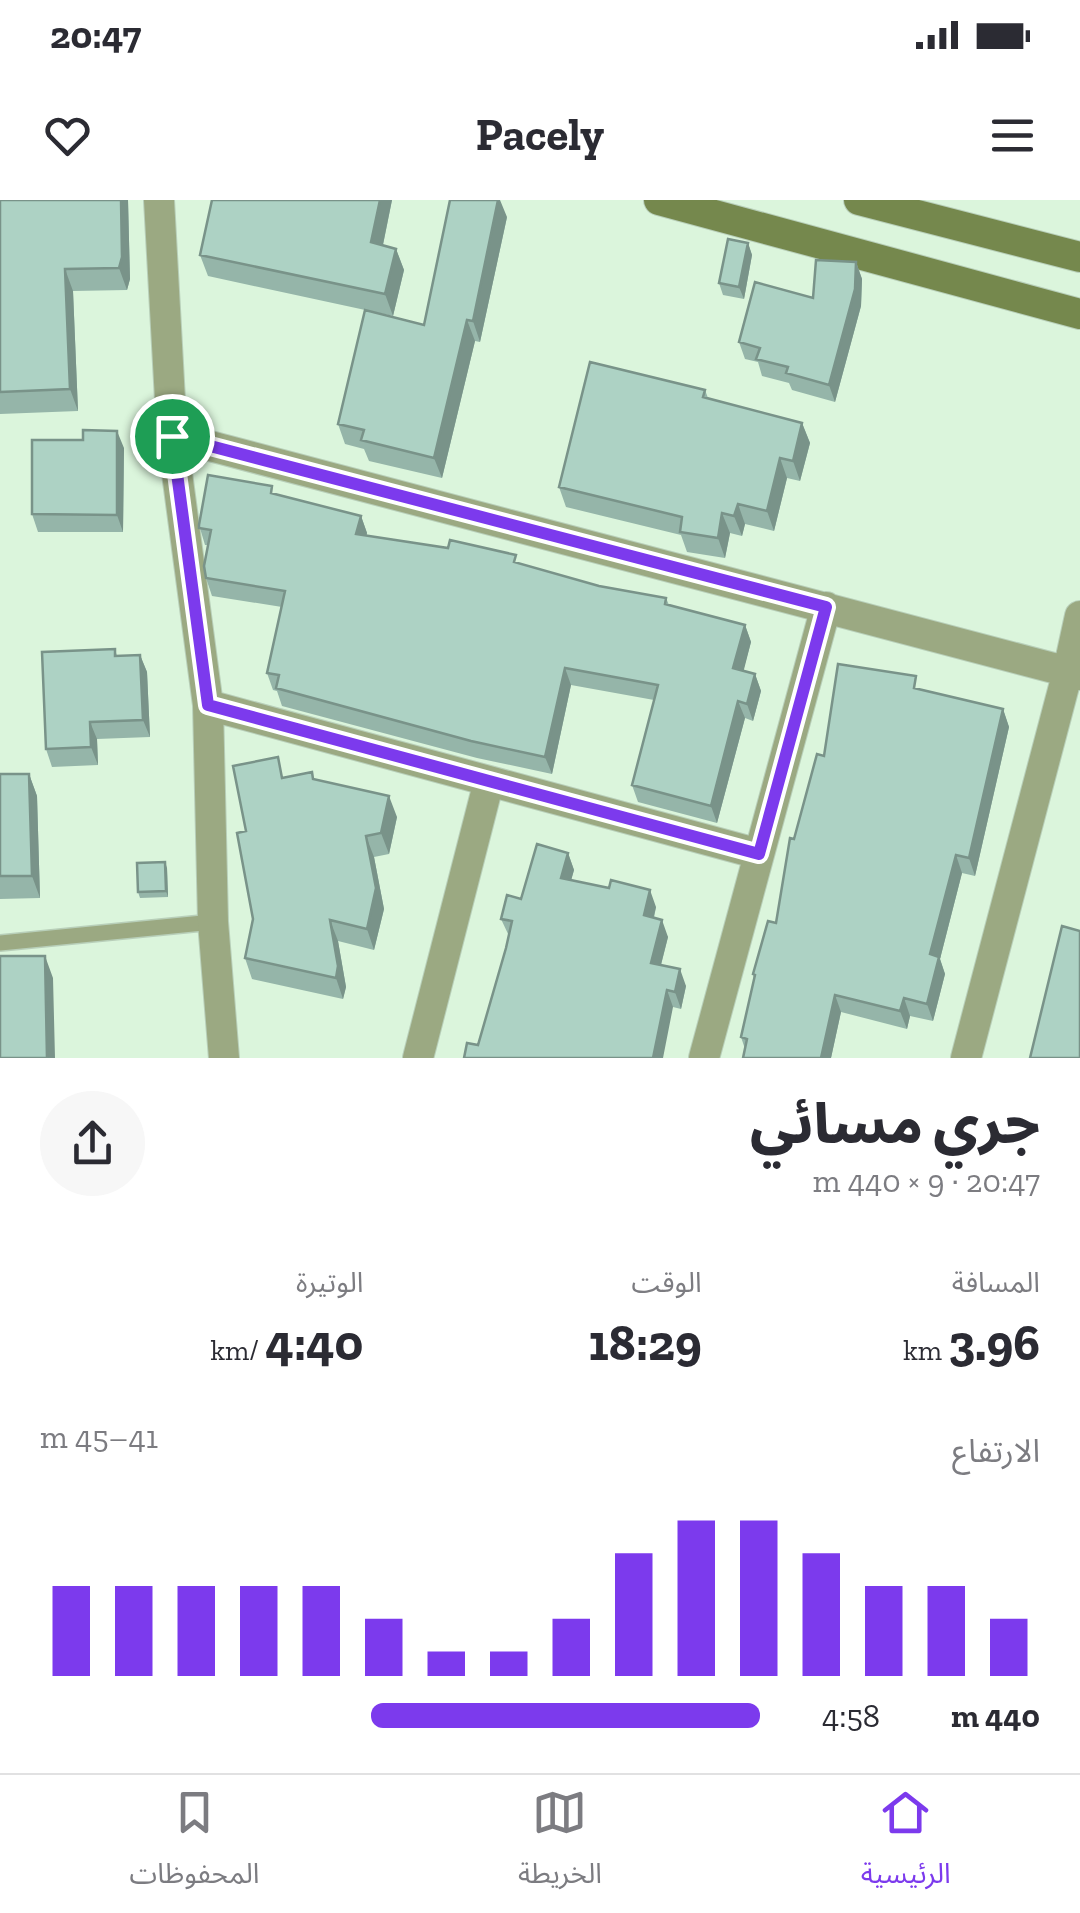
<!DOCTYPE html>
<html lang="ar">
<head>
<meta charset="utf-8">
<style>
	:root { --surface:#fff; --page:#f7f7f7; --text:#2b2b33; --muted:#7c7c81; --line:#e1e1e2; --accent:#7c3aed }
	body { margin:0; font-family:"Zilla Slab","Noto Sans Arabic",serif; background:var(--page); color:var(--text); direction:rtl; height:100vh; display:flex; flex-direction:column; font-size:38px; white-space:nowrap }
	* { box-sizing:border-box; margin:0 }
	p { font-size:32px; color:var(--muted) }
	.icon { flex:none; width:55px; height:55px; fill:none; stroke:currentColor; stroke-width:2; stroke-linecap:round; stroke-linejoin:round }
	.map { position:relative; height:858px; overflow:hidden; direction:ltr }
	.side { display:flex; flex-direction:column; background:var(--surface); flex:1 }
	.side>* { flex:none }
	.pin { position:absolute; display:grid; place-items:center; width:85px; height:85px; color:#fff; margin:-42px; border:5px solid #fff; border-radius:50%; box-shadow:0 2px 10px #0007 }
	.round { display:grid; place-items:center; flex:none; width:105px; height:105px; border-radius:52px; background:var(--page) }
	.summary { display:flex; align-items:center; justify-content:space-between; height:170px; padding:0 40px }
	h1 { font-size:55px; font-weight:800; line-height:75px }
	.metrics { display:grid; grid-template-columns:repeat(3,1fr); gap:15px; height:170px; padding:10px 40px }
	.metrics div { display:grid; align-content:center }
	.metrics b { font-size:50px; font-weight:800 }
	.metrics small { font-size:28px; font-weight:400 }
	.metrics p { font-size:28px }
	.chart { height:280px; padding:20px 40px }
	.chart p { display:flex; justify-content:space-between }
	.chart svg { width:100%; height:180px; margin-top:10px; stroke:var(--accent); stroke-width:6 }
	ul { padding:0 40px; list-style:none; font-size:32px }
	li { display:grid; grid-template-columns:160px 120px 1fr; align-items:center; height:75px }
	li i { height:25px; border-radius:12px; background:var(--accent) }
	.status { display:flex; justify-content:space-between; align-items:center; height:70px; padding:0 50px; background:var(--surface); direction:ltr }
	.status svg { height:28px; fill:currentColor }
	header { display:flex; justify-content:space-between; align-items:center; height:130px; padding:0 40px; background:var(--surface); font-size:45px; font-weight:800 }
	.dock { display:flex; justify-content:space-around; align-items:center; height:140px; border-top:2px solid var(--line); background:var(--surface); font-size:28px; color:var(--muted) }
	.dock a { display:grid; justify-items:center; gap:5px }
	.dock .current { color:var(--accent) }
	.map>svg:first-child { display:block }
</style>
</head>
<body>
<div class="status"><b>20:47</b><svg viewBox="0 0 49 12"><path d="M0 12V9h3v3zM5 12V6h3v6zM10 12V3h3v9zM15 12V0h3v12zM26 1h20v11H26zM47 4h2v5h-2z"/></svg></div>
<header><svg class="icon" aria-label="menu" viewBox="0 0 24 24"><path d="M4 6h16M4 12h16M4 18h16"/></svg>Pacely<svg class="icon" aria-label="heart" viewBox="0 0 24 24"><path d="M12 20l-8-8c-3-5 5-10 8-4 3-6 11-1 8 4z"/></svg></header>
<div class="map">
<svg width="1080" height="858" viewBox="0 0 1080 858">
	<rect width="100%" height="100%" fill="#dbf5dc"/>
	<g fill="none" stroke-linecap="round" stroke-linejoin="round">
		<!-- lane casing -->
		<g stroke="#b8cfb9" stroke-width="18">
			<path id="lane" d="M0,743L213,722"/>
		</g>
		<!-- street casing -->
		<g stroke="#b8cfb9" stroke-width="32">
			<path id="street" d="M159,0L172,236L208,505L213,722L224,858
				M172,236L1080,475
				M208,505L759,654
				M418,858L489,581
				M704,858L826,407
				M966,858L1068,471L1080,416"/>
		</g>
		<!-- secondary casing -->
		<g stroke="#b8cfb9" stroke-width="32">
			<path id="secondary" d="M659,0L1080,114
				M859,0L1080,57"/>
		</g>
		<!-- lane -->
		<use href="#lane" stroke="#9ba982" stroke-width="15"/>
		<!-- street -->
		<use href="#street" stroke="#9ba982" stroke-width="30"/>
		<!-- secondary -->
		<use href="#secondary" stroke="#75884d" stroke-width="30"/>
	</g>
	<!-- wall -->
	<path fill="#95b5a9" d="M0,0H128L130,79L127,90L73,91L78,211L0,214Z
		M212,0H392L383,45L396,49L404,70L393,116L208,76L200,55Z
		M507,17L480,142L475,141L442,278L369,261L364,249L345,244L338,224L424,125Z
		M748,43L752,55L744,99L723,95L719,83Z
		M856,62L862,79L861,106L835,202L792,190L789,183L762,176L758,162L745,159L739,142L813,98Z
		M705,190L708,198L802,223L810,243L800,281L787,278L774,331L745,324L742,336L730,333L725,358L687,352L681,335L566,307L559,287Z
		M83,240L124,248L123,332H38L32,314Z
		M275,294L361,316L367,333L366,336L519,363L599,386L666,398L669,405L745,425L751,442L743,471L755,474L761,491L753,521L745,518L717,623L638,602L632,585L654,500L571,485L552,574L477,558L282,506L277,491L273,490L267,473L282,407L212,396L206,378L208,345H205L199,325Z
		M115,449L117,456L140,455L147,472L150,537L97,539L98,565L52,567L46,549Z
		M921,489L1003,509L1009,527L975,676L962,673L940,759L945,774L933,821L910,816L907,829L841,812L831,858H743L745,849L741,837L754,779L753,774L776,723L794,639L824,556Z
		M0,574H29L37,596L40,698L0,699Z
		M285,577L315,579L397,617L389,654L374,657L384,709L374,750L338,741L346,787L343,799L252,779L245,758L253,719L246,631Z
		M568,653L574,670L571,680L656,707L654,718L668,737L661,765L686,786L681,809L673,807L478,845L509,736L501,719Z
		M167,668L168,697L140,698L138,692Z"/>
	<!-- shaded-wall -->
	<path fill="#799389" d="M121,0H128L130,79L127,90L119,68Z
		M380,0H392L379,64L371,42Z
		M498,0H500L507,17L480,142L473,121Z
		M748,43L752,55L744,99L739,87Z
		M396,49L404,70L393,116L385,94Z
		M856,62L862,79L861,106L835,202L829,185Z
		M65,69L73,91L78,211L70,189Z
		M467,120L475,141L442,278L434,258Z
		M802,223L810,243L800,281L793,261Z
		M117,231L124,248L123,332L117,315Z
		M780,258L787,278L774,331L767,311Z
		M738,304L745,324L742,336L734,316Z
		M722,313L730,333L725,358L718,338Z
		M361,316L367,333L362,352L356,334Z
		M745,425L751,442L740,485L733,468Z
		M140,455L147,472L150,537L143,520Z
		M565,468L571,485L552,574L545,557Z
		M755,474L761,491L753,521L747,504Z
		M738,501L745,518L717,623L711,606Z
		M1003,509L1009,527L975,676L969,658Z
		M90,522L97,539L98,565L91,547Z
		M29,574L37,596L40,698L32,676Z
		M389,596L397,617L389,654L381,633Z
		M366,636L374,657L384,709L374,750L367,729Z
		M568,653L574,670L567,695L561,678Z
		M956,655L962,673L940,759L945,774L933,821L927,804L930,754Z
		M165,662L167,668L168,697L166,691Z
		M650,690L656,707L650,732L644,715Z
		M330,720L338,741L346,787L343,799L336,778Z
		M662,720L668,737L657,780L651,763Z
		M45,756L53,778L55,858H47Z
		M680,769L686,786L681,809L675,792Z
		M667,790L673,807L663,858H653Z
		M835,795L841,812L831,858H821Z
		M904,798L910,816L907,829L900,811Z"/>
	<!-- building -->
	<path fill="#add2c4" stroke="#799389" stroke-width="2.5" d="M0,0H121L122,57L119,68L65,69L70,189L0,192Z
		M212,0H380L371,42L396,49L385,94L200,55Z
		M450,0H498L473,121L467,120L434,258L361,240L364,230L338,224L365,110L424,125Z
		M728,39L748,43L739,87L719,83Z
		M816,60L856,62L855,89L829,185L786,173L788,167L756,159L760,148L739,142L755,82L813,98Z
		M590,162L705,190L703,197L802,223L793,261L780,258L767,311L738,304L734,316L722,313L718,338L680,332L682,317L559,287Z
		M83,230L117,231V315L32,314V240H83Z
		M208,275L272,286L271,293L361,316L356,334L448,348L450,340L516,355L514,362L599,386L666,398L665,404L745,425L733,468L755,474L747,504L738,501L711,606L632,585L658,485L565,468L545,557L471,541L276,488L279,475L267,473L285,391L206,378L204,366L211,330L199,328V325Z
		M115,449V456L140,455L143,520L90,522L91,547L46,549L42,452Z
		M838,464L916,476L914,488L1003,509L969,658L956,655L930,754L939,757L927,804L904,798L900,811L835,795L821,858H743L747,839L741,837L755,775L753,774L768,721L776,723L790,638L794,639L817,554L824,556Z
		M278,557L282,578L312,572L313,579L389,596L381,633L366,636L376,688L367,729L330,720L338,766L336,778L245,758L253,719L237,633L246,631L233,566Z
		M0,574H29L32,676H0Z
		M537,644L568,653L561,678L609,688L611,680L650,690L644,715L662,720L651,763L680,769L675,792L667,790L653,858H464L467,843L478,845L506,748L512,721L501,719L507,695L521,699Z
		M165,662L166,691L138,692L137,663Z
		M1062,726L1080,731V858H1030Z
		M0,756H45L47,858H0Z"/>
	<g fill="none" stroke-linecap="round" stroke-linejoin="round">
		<!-- route casing -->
		<g stroke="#fff" stroke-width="20">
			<path id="route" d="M172,236L826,407L759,654L208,505Z"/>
		</g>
		<!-- route -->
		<use href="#route" stroke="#7c3aed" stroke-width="12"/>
	</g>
</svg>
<div class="pin" style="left:172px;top:236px;background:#1e9e55"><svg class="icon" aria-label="arrive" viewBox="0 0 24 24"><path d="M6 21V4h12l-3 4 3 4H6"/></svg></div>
</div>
<section class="side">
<div class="summary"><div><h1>جري مسائي</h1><p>20:47 · 9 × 440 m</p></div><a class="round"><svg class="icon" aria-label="share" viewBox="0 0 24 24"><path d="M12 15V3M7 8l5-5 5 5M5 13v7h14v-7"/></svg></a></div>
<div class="metrics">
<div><p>المسافة</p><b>3.96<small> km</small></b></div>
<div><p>الوقت</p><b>18:29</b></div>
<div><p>الوتيرة</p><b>4:40<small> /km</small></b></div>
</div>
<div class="chart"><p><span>الارتفاع</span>41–45 m</p>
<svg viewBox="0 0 160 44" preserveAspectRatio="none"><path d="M5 44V22M15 44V22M25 44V22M35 44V22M45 44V22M55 44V30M65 44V38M75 44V38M85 44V30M95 44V14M105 44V6M115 44V6M125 44V14M135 44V22M145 44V22M155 44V30"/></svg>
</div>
<ul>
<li><b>440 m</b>4:58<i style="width:54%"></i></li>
</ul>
</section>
<nav class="dock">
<a class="current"><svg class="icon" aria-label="home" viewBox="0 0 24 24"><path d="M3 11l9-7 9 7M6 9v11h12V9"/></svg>الرئيسية</a>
<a><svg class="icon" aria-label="map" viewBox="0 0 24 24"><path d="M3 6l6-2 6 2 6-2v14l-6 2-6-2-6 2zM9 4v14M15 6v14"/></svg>الخريطة</a>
<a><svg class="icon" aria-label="saved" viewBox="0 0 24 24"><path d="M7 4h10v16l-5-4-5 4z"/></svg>المحفوظات</a>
</nav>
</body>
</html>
